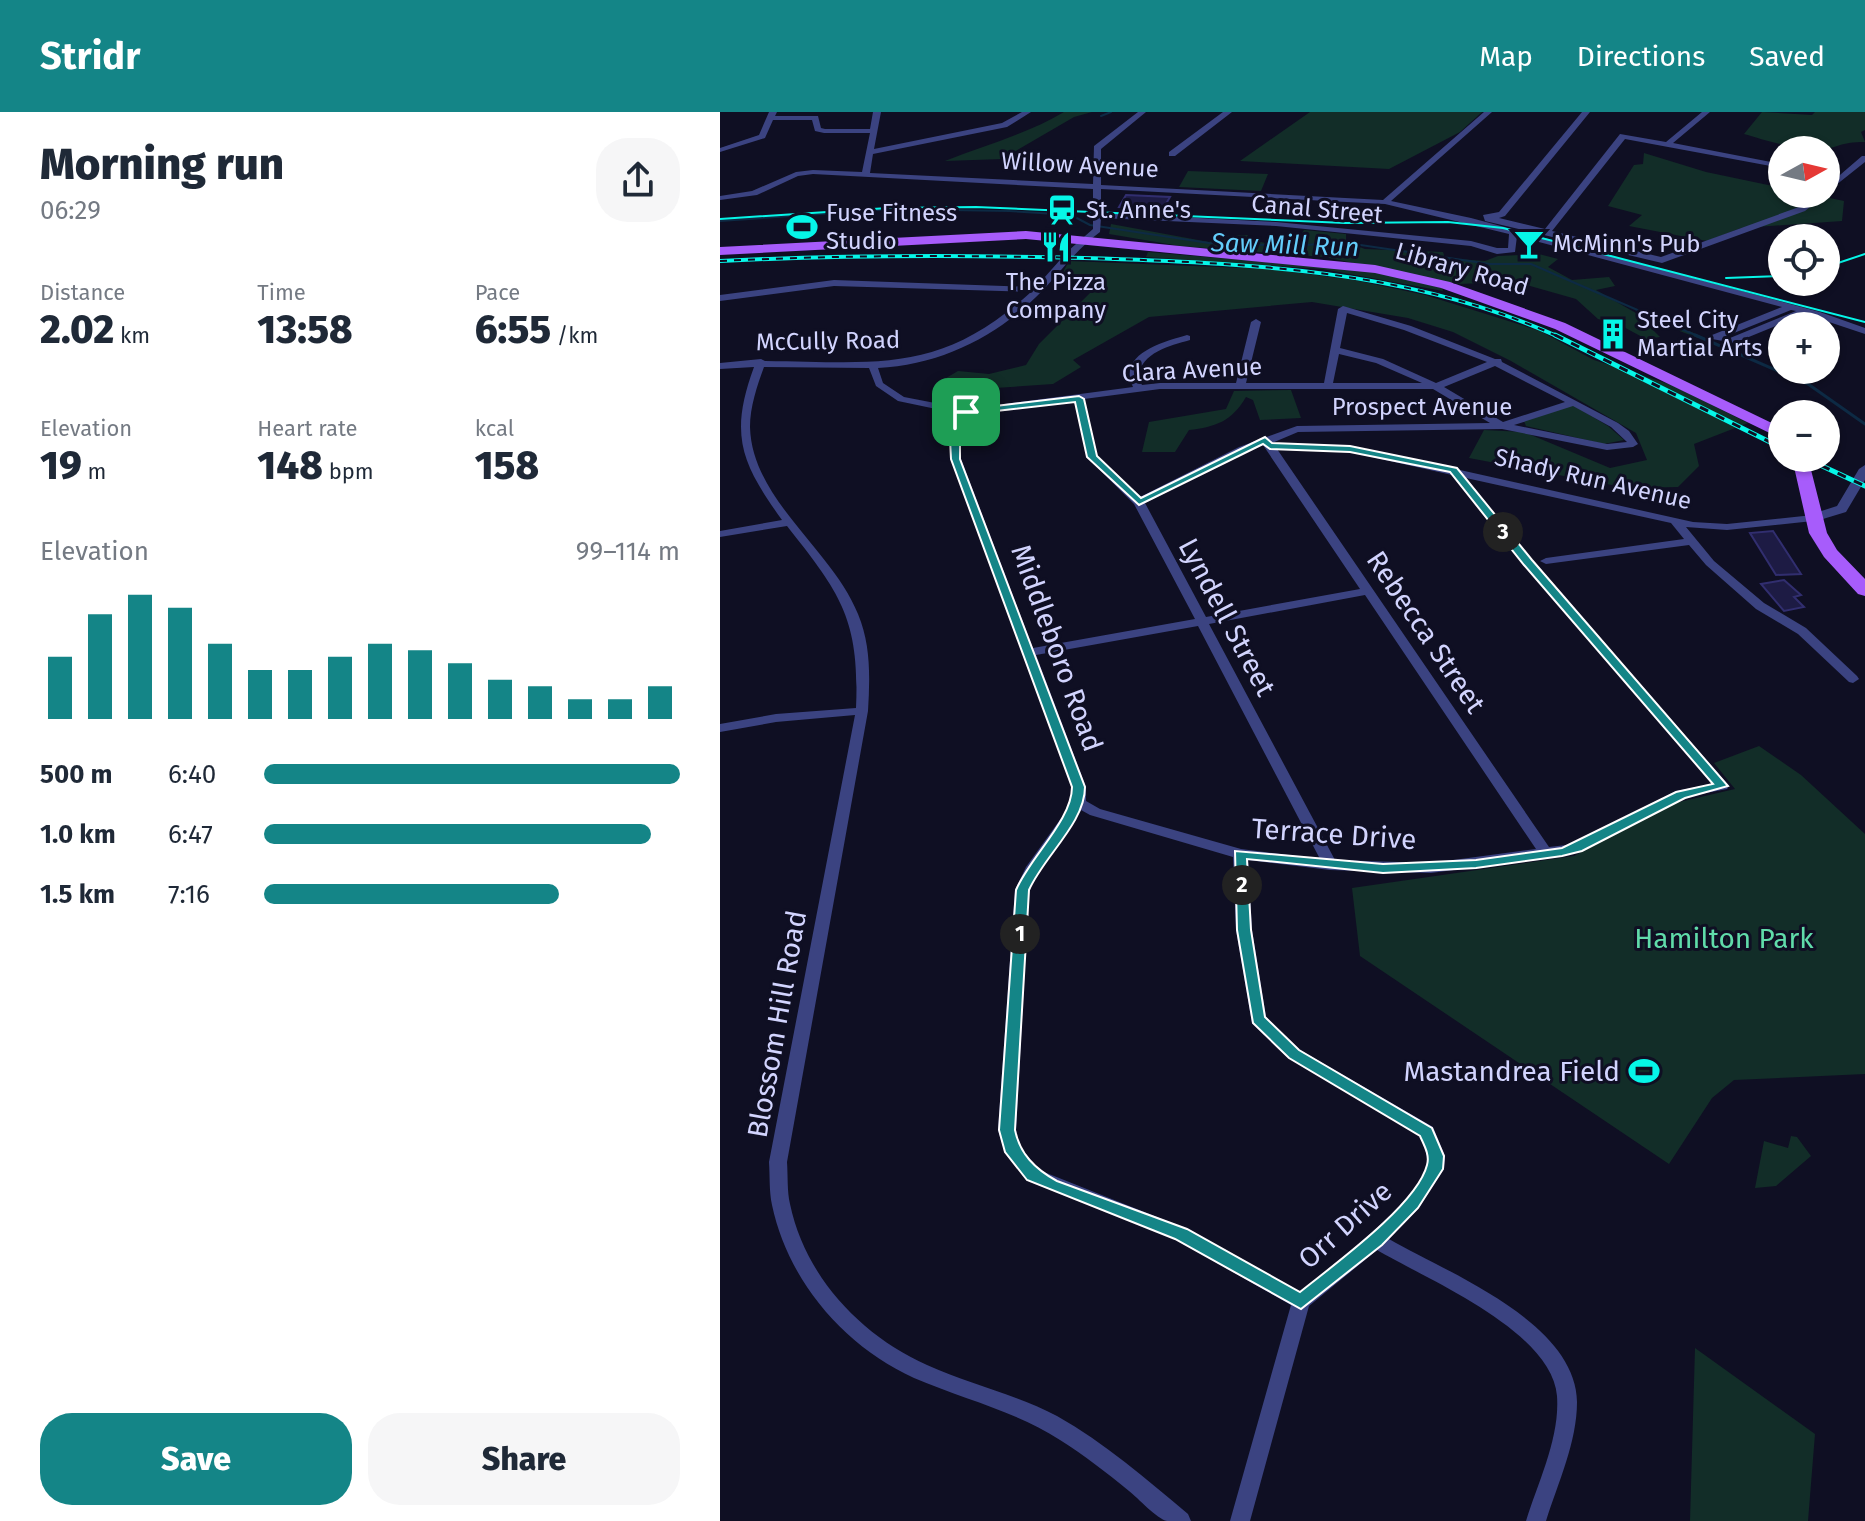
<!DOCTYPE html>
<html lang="en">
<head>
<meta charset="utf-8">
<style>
	:root { --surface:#fff; --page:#f6f6f7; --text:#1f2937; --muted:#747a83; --accent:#148587 }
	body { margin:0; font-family:"Fira Sans",sans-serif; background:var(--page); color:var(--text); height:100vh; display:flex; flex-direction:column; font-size:30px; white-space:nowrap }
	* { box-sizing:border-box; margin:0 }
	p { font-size:26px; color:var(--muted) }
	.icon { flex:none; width:44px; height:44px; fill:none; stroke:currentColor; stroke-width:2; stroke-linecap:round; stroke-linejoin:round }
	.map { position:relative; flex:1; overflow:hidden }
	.panel { display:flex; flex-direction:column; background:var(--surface); width:720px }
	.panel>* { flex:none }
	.needle { width:52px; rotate:82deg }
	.controls { position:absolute; left:1048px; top:24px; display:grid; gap:16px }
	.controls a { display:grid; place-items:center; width:72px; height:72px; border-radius:50%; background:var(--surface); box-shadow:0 2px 6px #0004; font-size:40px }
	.pin { position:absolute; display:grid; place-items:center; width:68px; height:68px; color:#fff; margin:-34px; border-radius:16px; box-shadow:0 4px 12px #0006 }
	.km { position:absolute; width:40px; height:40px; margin:-20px; border-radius:50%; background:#222; color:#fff; font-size:22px; line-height:40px; text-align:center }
	.round { display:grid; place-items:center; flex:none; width:84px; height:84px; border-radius:32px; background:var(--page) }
	.overview { display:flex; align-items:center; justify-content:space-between; height:136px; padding:0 40px }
	h1 { font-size:44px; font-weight:800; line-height:60px }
	.figures { display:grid; grid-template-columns:repeat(3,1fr); gap:12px; height:136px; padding:8px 40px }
	.figures div { display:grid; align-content:center }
	.figures b { font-size:40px; font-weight:800 }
	.figures small { font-size:22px; font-weight:400 }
	.figures p { font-size:22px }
	.chart { height:224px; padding:16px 40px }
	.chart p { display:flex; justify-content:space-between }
	.chart svg { width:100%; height:144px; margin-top:8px; stroke:var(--accent); stroke-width:6 }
	.cta { display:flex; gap:16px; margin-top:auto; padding:16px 40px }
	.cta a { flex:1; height:92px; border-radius:32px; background:var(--accent); color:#fff; font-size:32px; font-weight:800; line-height:92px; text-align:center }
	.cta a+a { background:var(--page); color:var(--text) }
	ul { padding:0 40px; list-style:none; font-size:26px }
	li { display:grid; grid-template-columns:128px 96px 1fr; align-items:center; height:60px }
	li i { height:20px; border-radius:10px; background:var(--accent) }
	header { display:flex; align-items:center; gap:48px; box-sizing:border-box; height:112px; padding:0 40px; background:var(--accent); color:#fff }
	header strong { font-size:38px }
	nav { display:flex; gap:44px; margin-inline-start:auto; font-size:28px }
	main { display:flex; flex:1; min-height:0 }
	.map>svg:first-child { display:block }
</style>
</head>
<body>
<header>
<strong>Stridr</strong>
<nav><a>Map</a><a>Directions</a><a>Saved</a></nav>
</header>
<main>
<section class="panel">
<div class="overview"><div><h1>Morning run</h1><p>06:29</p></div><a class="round"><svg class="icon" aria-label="share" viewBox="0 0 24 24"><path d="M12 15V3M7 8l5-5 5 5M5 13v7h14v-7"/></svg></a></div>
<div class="figures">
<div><p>Distance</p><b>2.02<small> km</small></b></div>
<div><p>Time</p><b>13:58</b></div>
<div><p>Pace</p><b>6:55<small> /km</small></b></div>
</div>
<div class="figures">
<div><p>Elevation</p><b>19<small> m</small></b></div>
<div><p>Heart rate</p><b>148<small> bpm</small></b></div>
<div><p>kcal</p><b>158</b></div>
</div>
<div class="chart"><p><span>Elevation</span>99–114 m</p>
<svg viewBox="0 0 160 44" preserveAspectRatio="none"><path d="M5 44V25M15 44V12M25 44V6M35 44V10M45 44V21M55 44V29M65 44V29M75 44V25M85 44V21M95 44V23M105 44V27M115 44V32M125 44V34M135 44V38M145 44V38M155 44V34"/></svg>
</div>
<ul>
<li><b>500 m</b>6:40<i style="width:100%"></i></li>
<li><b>1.0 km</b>6:47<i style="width:93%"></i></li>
<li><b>1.5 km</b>7:16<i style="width:71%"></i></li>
</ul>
<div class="cta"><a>Save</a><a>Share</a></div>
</section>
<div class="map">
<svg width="1145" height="1409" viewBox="0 0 1145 1409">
	<rect width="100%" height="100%" fill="#0f0f23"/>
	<!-- green -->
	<path fill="#122d28" d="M344,0H372L354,5L282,47L225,49C265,33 307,22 344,0Z
		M590,0H762L740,20L669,57L520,49Z
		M1042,0L1092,3L1095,0H1145V18L1141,20L1145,30C1133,30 1125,31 1114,35C1090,43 1048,29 1024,22Z
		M924,41L986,60L1062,76V82H1091L1124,89L1122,109L1021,116L987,129L909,114L922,103L888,94L914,53L923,52Z
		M468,59L548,62L541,79L459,75Z
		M391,112L489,130L503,124L527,123C540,134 559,132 575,131L584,118L626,122V130L645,137L723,140L725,146L765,149L778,144L819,142L838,147L828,155L852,168L889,165L895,174L876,178L921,204L939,206L983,225L978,226L944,213L933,218L940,225L926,227L898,212L878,207L856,187L796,170L737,172L604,145L460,134L389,122Z
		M428,140L650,159L722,176L723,179L602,157L426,145Z
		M349,149L549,157L634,168L705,183L820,219L874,248L952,273L1028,311L974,332L979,354L958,375L908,376L749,346L764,318L804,320L890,356L927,348L916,321L791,249L733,220L688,206L592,190L429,205L353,248L361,255L333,272L260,277L221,269L238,259L269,262L306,253L319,232L381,170L343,160Z
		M571,278L581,306L540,308L533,288L526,285C512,309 496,315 469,318L455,340H422L429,310L506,297L514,279Z
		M853,293L888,314L904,328L884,332L806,314L804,309Z
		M1039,634L1081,663L1145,722V962L1014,968L992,986L949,1052L640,844L632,776L854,744L955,691L1015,677L994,651Z
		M1071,1024L1077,1025L1091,1044L1056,1074L1035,1076L1044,1029L1068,1036Z
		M975,1236L1095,1322L1088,1409H970Z"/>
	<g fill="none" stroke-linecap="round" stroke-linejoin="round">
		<!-- stream-far1 -->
		<path stroke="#0d2a44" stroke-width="2" d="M381,4L391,0
			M0,109L172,97L289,99L351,103L370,113L489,131L576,134L620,130L770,152H811L980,225"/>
		<!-- stream -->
		<path stroke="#0d2a44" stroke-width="3" d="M975,223L1088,272L1145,312"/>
	</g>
	<!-- building -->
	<path fill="#1d1b44" stroke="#312e6f" stroke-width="2" d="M406,83L450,85L443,97L399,95Z
		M1053,419L1081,462L1056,463L1030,421Z
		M1064,468L1081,483L1074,485L1084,495L1064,499L1041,472Z"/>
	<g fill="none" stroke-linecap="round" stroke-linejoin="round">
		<!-- minor -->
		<path fill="#3b4381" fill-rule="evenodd" d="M49,0H57L55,4H98L101,16L105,17H150L153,0H161L154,37L282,11L302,0H311L287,15L153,42L150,61L373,72L374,34L418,0H426L381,37V73L663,88L764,0H772L671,89L751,106L1100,200L1145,216V222L1085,202L1014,231L992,227V223L1062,195L797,124L795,140L777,142L751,134L556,114L381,106L380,120C358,136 342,158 323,178C280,223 222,253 158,256L163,271L184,285L246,297L413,275C397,242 443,230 467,223L470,224V228C449,234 422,240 418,265L422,273L440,271H516L531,210L536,207L541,210L526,271H604L618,197L623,194L691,214L775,247H781L782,250L898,311L909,319L918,332L913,335L887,338L782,317L578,320L552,331L630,334L730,356L734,355L740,358L973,410L1007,412L1093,403L1099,406L1093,409L1007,418L966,415L994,449L1044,491L1086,516L1137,564L1139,567L1133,571L1129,570L1078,522L1036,497L986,453L969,433L826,452L820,449L826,446L964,427L951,411L746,366L812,448L1009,674L1007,677L965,685L863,739L826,746L711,761L610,758L528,748L532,818L546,905L580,938L713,1015L725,1044L724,1057L698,1097L669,1127C728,1161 856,1210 857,1290C857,1330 838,1371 826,1409H806C818,1370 840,1326 837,1284C832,1219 708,1168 657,1138L589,1194L530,1409H510L571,1193L455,1127L307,1068L285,1041L278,1018L295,778L306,755L352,691V675L231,347L230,327L240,302L178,289L156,274L149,256L44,255C37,274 30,295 30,315C32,388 112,437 138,502C151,533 150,566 148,599L67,1050C68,1064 67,1079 70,1092C85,1164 140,1223 207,1253C249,1272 295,1282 337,1304C385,1331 426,1367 468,1402L471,1409C464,1409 454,1409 447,1409C437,1407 418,1386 409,1379C387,1361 364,1343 340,1328C295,1299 243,1287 194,1266C124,1234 68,1169 52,1093C49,1079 50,1064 49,1050L135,603L56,610L0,620V612L56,602L136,596C140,507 120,481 67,414L0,425V419L62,408C21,351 9,323 34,255L0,257V251L41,247L45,249C158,250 220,263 311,180L114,174L0,189V183L114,168L316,175L348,139L373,117V77L93,62L78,64L37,83L0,88V84L32,79L76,60L93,58L142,60L150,21H104L95,19L92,8H53L45,26L0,40V36L39,23ZM381,77L665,92L789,122L788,136H777L751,129L556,110L381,101ZM1071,198L1076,199L1010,226L1004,225ZM627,201L684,218L767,250L716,271L663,247L620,236ZM619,242L656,251L702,271H613ZM775,254L845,290L783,310L724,275ZM440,277H713L770,311L577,314L519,335L420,385L377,344L364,287ZM354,288L367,345L414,392L475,507L313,536L241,347L240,327L250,302ZM853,294L891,315L907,330L887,332L794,313ZM543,333L640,477L486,505L425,391L527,339ZM557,337L630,340L732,363L804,452L993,672L956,679L855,732L829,735ZM645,483L816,737L711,751L615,748L489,512ZM478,514L600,747L521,737L380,697L366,689V675L316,543ZM361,698L370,703L513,745L516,818L532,911L568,946L700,1024C703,1033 709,1044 707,1054C697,1090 611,1155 580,1180L467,1117L319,1058L299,1034L296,1018L309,778L318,759Z
			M503,0H512L455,44H449V40Z
			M862,0H870L785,104L779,106L825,117L900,22L946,30L982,0H990L953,31L1061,52L1062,56L905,27L832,119L941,145L1079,95L1097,82H1106L1085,99L942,151L765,109L763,103L779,100Z
			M1142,44H1145V50L1106,81V75Z"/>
		<!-- tertiary -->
		<path fill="#3b4381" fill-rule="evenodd" d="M1145,353V368L1126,400L1093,410L1089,409V403L1117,394L1139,357Z"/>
		<!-- primary -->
		<path fill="#a75cfb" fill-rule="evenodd" d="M306,119L655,153L730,170L845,211L1062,316V327L835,217L721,176L655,161L306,127L0,143V135Z
			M1072,346H1088L1107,421L1117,438L1145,467V484L1138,482L1104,445L1089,421Z"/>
		<!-- tram -->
		<path stroke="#06f6e8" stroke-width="2" d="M0,107L168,96L256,95L625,111L728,110L783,116L1145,210
			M1106,155L1145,142
			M1006,166L1062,164"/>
		<!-- rail-far1 casing -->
		<g stroke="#06f6e8" stroke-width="4">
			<path id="rail-far1" d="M0,149C121,143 242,143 364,146C525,151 690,157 839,225"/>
		</g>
		<!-- rail casing -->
		<g stroke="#06f6e8" stroke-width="5">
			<path id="rail" d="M835,223L1062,336
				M1085,346L1145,374"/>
		</g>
		<!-- rail-far1 -->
		<use href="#rail-far1" stroke="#0f0f23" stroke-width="2" stroke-dasharray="7" stroke-linecap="butt"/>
		<!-- rail -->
		<use href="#rail" stroke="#0f0f23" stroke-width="3" stroke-dasharray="9" stroke-linecap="butt"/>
	</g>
	<!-- route -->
	<path fill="#148587" stroke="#fff" stroke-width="2" fill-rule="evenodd" d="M359,284L364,287L377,344L421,386L545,325L552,331L630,334L737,356L812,448L1008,674L965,686L862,739L842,744L756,756L663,761L527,747L531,818L545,905L579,938L712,1016L724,1044L723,1057L698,1096L662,1133L581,1197L455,1127L307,1068L285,1040L279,1018L296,778C310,745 352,708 352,675L231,347L230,327L243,298ZM355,290L367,345L419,393L543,332L550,337L630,340L730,360L804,453L993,672L956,680L842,736L756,748L663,752L515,739L517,818L533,911L569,946L700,1024C704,1033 710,1043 707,1053C697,1093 612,1154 580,1180L467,1117L337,1069C315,1057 300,1042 295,1018L309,778C324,744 365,711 365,675L240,347V327L250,302Z"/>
	<!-- icons -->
	<defs>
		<g id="station-bare" transform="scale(2.4)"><path d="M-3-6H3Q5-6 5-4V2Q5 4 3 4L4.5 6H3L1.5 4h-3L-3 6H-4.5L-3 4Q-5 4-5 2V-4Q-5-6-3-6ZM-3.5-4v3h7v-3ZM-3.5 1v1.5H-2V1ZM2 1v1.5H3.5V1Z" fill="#06f6e8" stroke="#0f0f23" stroke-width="2.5" paint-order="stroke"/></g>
		<g id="stadium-bare" transform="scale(2.4)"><path d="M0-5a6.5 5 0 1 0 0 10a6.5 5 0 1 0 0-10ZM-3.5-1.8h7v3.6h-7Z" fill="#06f6e8" stroke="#0f0f23" stroke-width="2.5" paint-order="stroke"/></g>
		<g id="bar-bare" transform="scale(2.4)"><path d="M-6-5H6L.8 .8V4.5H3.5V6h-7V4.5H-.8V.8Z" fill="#06f6e8" stroke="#0f0f23" stroke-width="2.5" paint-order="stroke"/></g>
		<g id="restaurant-bare" transform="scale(2.4)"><path d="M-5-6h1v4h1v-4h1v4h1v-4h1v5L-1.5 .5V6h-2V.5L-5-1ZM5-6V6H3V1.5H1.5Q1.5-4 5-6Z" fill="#06f6e8" stroke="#0f0f23" stroke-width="2.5" paint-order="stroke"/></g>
		<g id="building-bare" transform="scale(2.4)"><path d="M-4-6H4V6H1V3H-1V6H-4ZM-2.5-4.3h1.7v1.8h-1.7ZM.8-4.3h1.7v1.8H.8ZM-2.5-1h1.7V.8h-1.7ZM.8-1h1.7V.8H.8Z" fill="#06f6e8" stroke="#0f0f23" stroke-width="2.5" paint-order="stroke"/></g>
	</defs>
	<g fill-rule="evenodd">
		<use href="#station-bare" x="342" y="98"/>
		<use href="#stadium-bare" x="82" y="115"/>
		<use href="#bar-bare" x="809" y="132"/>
		<use href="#restaurant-bare" x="336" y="135"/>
		<use href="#building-bare" x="893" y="222"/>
		<use href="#stadium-bare" x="924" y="959"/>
	</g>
	<g text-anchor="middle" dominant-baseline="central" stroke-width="6" stroke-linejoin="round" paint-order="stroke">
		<!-- far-street labels -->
		<g font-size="24" fill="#d2d4fe" stroke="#0f0f23">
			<text transform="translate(360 53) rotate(3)">Willow Avenue</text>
			<text transform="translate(597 97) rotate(5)">Canal Street</text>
			<text transform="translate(742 157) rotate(16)">Library Road</text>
			<text transform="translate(108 229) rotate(-1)">McCully Road</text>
			<text transform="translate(472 258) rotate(-3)">Clara Avenue</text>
			<text x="702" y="295">Prospect Avenue</text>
			<text transform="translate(873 367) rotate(13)">Shady Run Avenue</text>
		</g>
		<!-- far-poi labels -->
		<g font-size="24" fill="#d2d4fe" stroke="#0f0f23" text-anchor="start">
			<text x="366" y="98">St. Anne's</text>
			<text x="106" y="101">Fuse Fitness<tspan x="106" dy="28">Studio</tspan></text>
			<text x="833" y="132">McMinn's Pub</text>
			<text x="336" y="170" text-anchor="middle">The Pizza<tspan x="336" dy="28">Company</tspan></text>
			<text x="917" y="208">Steel City<tspan x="917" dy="28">Martial Arts</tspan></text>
		</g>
		<!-- far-water labels -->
		<g font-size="26" font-style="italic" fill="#63cdfb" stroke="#0f0f23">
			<text transform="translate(565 133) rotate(2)">Saw Mill Run</text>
		</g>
		<!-- street labels -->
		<g font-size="28" fill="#d2d4fe" stroke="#0f0f23">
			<text transform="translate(507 505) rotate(62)">Lyndell Street</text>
			<text transform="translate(706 520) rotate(56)">Rebecca Street</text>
			<text transform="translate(337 536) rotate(70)">Middleboro Road</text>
			<text transform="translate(614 722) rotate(4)">Terrace Drive</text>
			<text transform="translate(57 912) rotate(-80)">Blossom Hill Road</text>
			<text transform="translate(625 1113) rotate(-42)">Orr Drive</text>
		</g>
		<!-- park labels -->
		<g font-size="28" fill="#60dcaa" stroke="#0f0f23">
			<text x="1004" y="826">Hamilton Park</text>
		</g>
		<!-- poi labels -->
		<g font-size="28" fill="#d2d4fe" stroke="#0f0f23" text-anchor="end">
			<text x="900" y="959">Mastandrea Field</text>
		</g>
	</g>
</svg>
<div class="controls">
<a><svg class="needle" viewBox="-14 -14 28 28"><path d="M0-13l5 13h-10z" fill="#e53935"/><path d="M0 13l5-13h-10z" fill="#747a83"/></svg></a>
<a><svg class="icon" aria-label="locate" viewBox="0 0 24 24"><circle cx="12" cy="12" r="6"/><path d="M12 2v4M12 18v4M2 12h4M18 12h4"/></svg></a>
<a>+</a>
<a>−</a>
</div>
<div class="pin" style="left:246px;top:300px;background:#1e9e55"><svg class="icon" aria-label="arrive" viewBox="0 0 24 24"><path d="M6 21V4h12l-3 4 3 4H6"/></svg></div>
<b class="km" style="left:300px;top:822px">1</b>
<b class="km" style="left:522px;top:773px">2</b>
<b class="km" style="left:783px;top:420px">3</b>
</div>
</main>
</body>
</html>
